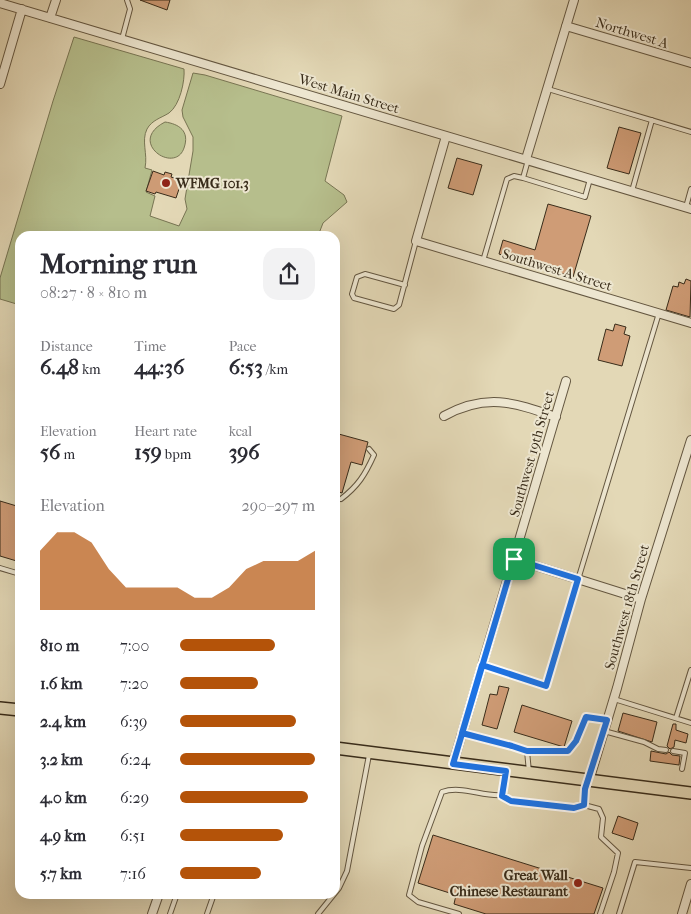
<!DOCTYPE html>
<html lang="en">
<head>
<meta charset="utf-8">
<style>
	:root { --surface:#fff; --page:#f2f2f3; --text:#2b2b33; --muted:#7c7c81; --accent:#b45309 }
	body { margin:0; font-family:"IM FELL French Canon",serif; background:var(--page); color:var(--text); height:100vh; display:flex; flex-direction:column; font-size:19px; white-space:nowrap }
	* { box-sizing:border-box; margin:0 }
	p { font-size:16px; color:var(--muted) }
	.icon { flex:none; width:28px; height:28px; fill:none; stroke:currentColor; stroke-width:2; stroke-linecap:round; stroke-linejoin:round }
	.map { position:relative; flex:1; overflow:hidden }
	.side { position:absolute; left:15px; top:231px; width:325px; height:668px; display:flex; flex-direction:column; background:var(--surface); border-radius:15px; box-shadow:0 5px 20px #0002 }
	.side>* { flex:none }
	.pin { position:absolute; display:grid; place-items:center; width:42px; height:42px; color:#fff; margin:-21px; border-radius:10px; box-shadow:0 2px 8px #0006 }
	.round { display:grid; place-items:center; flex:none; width:52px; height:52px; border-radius:15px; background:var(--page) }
	.summary { display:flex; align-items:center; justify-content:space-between; height:85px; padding:0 25px }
	h1 { font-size:28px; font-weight:700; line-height:38px }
	.stats { display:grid; grid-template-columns:repeat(3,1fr); gap:8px; height:85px; padding:5px 25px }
	.stats div { display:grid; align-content:center }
	.stats b { font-size:21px; font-weight:700 }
	.stats small { font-size:14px; font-weight:400 }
	.stats p { font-size:14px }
	.chart { height:140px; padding:10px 25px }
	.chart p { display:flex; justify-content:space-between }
	.chart svg { width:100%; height:90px; margin-top:5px; fill:var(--accent); opacity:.7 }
	ul { padding:0 25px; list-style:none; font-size:16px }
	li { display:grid; grid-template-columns:80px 60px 1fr; align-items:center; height:38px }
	li i { height:12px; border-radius:6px; background:var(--accent) }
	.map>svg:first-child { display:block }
</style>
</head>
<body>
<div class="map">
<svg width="691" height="914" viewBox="0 0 691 914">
	<rect width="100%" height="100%" fill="#e3d8b6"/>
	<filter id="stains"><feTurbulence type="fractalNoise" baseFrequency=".004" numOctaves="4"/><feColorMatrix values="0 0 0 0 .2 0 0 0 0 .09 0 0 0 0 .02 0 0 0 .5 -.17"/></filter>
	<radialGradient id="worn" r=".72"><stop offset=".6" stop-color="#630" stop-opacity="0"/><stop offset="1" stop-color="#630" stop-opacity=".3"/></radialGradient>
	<!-- green -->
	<path fill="#b6be8c" stroke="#787553" d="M74,37L184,69C185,81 180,105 169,113C161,118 152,120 147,129C141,141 148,154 145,168L152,170L146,192L155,196L150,216L179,226L187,209L185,199L193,151V137L183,117L182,110L193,73L205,75L342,116L325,181L344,195L347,202L323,223L318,236H20V305L0,299V278L53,101Z
		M165,122C179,124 190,131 184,148C175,175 126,142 165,122Z"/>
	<!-- building -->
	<path fill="#cf9c76" stroke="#392c1a" d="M140,0H170L167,10Z
		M619,127L641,133L629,174L607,168Z
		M457,158L482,165L473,195L448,188Z
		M153,171L164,175L165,172L172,174L171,177L185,181L183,187L180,186L176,198L156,192L155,194L146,191Z
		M548,204L591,216L573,277L499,254L503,240L535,250Z
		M686,279L691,281L690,317L666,310L673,286L678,287L679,282L684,284Z
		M615,324L626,327L624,334L630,336L622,366L598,360L606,329L613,331Z
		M335,433L368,442L362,465L351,462L342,493L335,491Z
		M0,501L20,507V562L0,556Z
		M499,686L509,688L497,729L482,725L490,694L497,695Z
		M522,705L572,721L564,747L514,732Z
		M623,713L657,722L652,742L618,731Z
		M673,724H676V730L688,734L686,743L675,740L674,747L670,749L667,746Z
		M651,751L666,754L669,752L672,755L680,756L679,765L650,761Z
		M618,816L638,823L633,840L612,833Z
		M433,835L603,888L594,914H486L454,904L456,895L418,883Z"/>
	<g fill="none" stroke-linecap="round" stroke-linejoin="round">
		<!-- lane casing -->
		<g stroke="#645741" stroke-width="6">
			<path id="lane" d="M122,39L130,9L127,0
				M548,89L691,132
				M528,160L523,178L585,197L590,179
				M632,191L652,120
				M686,207L691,189
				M483,261L507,179L514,176L523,178
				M405,285L365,274L357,277L352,294L354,298L394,309L399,305L416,241
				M341,499C358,486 365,475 374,455L369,449
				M0,568L20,574
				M483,665L546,685L659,313
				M614,699L691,723
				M676,718L691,670
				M604,731L644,742L658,749L666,750
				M462,733L512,746L527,751L529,772
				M527,751H568L577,741L586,717L607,720
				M673,751L685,753L682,769
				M588,781L585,789L584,805L599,809L603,818L601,837L618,853L614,872L600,914
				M502,795L511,801L574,808L584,805
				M170,914L177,894
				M207,914L214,894
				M318,914L339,888L347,871L369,755
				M459,914L418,902L409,895L422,846L442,792C461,785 483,797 502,795L506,771
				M619,914L635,862L691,868"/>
		</g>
		<!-- street casing -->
		<g stroke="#645741" stroke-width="10">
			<path id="street" d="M0,3L691,209
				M50,18L56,0
				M566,26L691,63
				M0,84L22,9
				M446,136L416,241L691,323
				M526,159L574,0
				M444,416C486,393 513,402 556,417
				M514,559L641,599
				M453,764L566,381
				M589,781L617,688L641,599L691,440
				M152,914L159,894
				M682,914L691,884"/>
		</g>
		<!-- primary casing -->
		<g stroke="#392c1a" stroke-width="14">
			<path id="primary" d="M0,708L20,710
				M335,748L691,793"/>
		</g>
		<!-- lane -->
		<use href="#lane" stroke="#ede6d0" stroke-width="4"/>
		<!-- street -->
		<use href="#street" stroke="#ede6d0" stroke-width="8"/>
		<!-- primary -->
		<use href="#primary" stroke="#e3d8b6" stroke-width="11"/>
	</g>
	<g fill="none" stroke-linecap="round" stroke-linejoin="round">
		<!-- route casing -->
		<g stroke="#fff" stroke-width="10">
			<path id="route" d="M514,559L453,764L506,771L502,796L511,801L574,808L584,805L585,789L607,720L586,717L576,741L568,751H527L512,746L462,733L482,665L546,686L578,579L514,559"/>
		</g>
		<!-- route -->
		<use href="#route" stroke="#1a73e8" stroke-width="6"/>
	</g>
	<!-- markers -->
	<g fill="#8f2418" stroke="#ede6d0" stroke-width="2">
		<circle cx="166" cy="183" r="5"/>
		<circle cx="578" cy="883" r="5"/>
	</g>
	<g text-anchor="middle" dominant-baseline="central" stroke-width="4" stroke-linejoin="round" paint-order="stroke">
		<!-- street labels -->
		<g font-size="14" fill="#392c1a" stroke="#ede6d0">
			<text transform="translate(632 33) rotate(17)">Northwest A</text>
			<text transform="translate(349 94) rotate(17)">West Main Street</text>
			<text transform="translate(557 270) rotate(17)">Southwest A Street</text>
			<text transform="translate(532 454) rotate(-74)">Southwest 19th Street</text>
			<text transform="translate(627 607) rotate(-74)">Southwest 18th Street</text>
		</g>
		<!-- poi labels -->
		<g font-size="14" font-weight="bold" fill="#392c1a" stroke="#ede6d0" text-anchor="start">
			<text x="176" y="183">WFMG 101.3</text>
			<text x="568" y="875" text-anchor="end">Great Wall<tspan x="568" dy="16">Chinese Restaurant</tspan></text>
		</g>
	</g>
	<rect width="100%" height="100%" filter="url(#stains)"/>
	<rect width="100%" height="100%" fill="url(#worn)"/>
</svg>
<div class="pin" style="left:514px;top:559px;background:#1e9e55"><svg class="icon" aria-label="arrive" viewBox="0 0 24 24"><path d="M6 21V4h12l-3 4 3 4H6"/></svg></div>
<section class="side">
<div class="summary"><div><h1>Morning run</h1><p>08:27 · 8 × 810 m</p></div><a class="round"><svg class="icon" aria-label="share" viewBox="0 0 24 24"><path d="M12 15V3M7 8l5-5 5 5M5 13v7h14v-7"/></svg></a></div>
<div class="stats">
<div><p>Distance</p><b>6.48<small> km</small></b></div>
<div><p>Time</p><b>44:36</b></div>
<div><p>Pace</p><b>6:53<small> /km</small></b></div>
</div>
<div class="stats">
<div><p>Elevation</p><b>56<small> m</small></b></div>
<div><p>Heart rate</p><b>159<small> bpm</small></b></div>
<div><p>kcal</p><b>396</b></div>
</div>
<div class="chart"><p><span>Elevation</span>290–297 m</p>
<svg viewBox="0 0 160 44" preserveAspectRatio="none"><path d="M0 44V15L10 6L20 6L30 11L40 24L50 33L60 33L70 33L80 33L90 38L100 38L110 33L120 24L130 20L140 20L150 20L160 15V44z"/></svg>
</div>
<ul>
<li><b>810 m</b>7:00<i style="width:70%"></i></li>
<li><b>1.6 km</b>7:20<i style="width:58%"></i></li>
<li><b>2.4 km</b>6:39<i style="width:86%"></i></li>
<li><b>3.2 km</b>6:24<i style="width:100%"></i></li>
<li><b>4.0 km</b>6:29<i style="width:95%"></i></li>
<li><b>4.9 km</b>6:51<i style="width:76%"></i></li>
<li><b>5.7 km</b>7:16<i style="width:60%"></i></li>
</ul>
</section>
</div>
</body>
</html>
